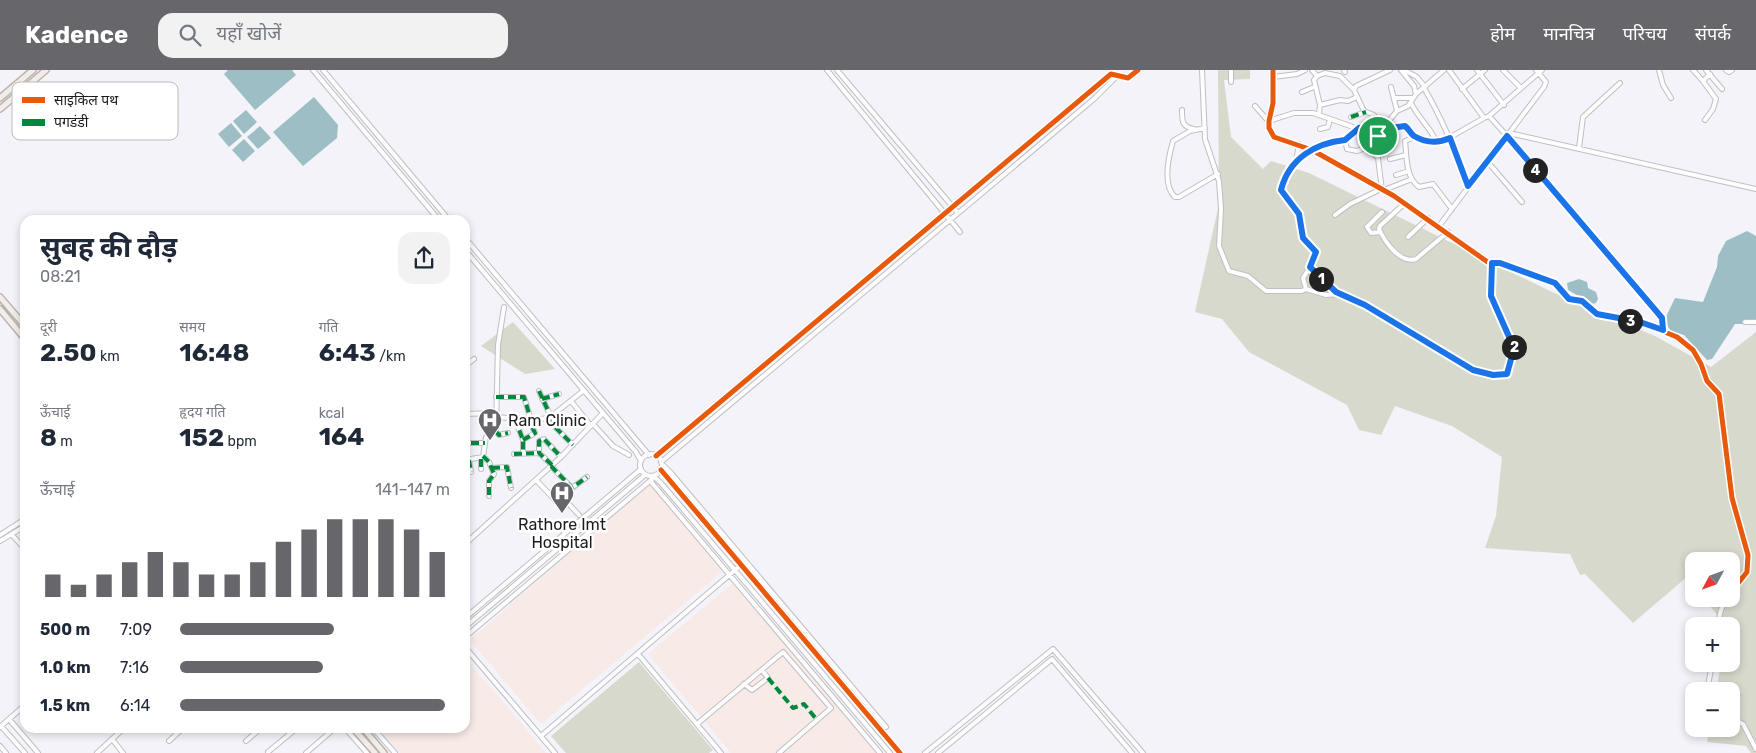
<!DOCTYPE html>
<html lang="hi">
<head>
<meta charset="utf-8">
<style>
	:root { --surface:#fff; --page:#f2f2f3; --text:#1f2937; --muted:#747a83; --accent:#67676b }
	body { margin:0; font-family:Rubik,"Noto Sans Devanagari",sans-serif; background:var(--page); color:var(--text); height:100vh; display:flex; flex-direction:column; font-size:19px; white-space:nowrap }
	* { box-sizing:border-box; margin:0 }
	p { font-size:16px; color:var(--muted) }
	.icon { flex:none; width:28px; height:28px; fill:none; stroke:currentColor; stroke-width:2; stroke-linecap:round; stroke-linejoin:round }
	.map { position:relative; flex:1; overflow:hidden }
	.drawer { position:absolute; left:20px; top:145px; width:450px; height:518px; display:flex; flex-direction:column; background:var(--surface); border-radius:15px; box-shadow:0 2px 8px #0003 }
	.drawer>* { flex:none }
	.needle { width:32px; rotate:229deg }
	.controls { position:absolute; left:1685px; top:482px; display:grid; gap:10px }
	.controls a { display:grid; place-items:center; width:55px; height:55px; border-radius:10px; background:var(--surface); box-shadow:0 2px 8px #0003; font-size:25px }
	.pin { position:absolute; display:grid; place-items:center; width:42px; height:42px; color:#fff; margin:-21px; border:2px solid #fff; border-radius:50%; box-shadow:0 1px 5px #0007 }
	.km { position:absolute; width:25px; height:25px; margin:-12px; border-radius:50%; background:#222; color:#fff; font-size:14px; line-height:25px; text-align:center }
	.round { display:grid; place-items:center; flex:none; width:52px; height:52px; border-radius:15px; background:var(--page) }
	.overview { display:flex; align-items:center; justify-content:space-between; height:85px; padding:0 20px }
	h1 { font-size:28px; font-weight:700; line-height:38px }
	.figures { display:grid; grid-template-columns:repeat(3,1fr); gap:8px; height:85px; padding:5px 20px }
	.figures div { display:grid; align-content:center }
	.figures b { font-size:25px; font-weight:700 }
	.figures small { font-size:14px; font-weight:400 }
	.figures p { font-size:14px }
	.chart { height:140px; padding:10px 20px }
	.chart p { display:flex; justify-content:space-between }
	.chart svg { width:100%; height:90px; margin-top:5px; stroke:var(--accent); stroke-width:6 }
	ul { padding:0 20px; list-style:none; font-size:16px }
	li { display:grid; grid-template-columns:80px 60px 1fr; align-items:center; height:38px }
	li i { height:12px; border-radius:6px; background:var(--accent) }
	header { display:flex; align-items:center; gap:30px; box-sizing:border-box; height:70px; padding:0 25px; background:var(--accent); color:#fff }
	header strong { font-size:24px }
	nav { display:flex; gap:28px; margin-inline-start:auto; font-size:18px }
	.search { width:350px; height:45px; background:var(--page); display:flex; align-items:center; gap:12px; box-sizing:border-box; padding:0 18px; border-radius:15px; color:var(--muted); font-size:19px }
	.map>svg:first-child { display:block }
</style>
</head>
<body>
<header>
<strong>Kadence</strong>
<div class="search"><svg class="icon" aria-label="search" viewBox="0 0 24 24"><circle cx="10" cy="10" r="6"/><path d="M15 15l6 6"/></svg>यहाँ खोजें</div>
<nav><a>होम</a><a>मानचित्र</a><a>परिचय</a><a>संपर्क</a></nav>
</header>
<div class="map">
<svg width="1756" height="683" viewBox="0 0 1756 683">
	<rect width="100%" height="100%" fill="#f3f3f9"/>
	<!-- commercial -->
	<path fill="#f7eae7" d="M650,413L723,501L541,654L470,570Z
		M733,513L876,683H731L648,584Z
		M465,588L510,640L546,683H400L378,658H465Z"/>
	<!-- green -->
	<path fill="#d6d9cc" d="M1218,0H1250V9L1224,10L1231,67L1263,99L1271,91L1309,103L1552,222L1655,266L1711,297L1756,262V683H1751L1746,676L1707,672L1710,659H1731V621H1716L1721,594H1731V556H1725L1705,529H1731V491H1694V513L1688,506L1633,553L1585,504L1580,505L1570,484L1485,478L1496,446L1502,387L1452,356L1395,336L1381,365L1359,360L1347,335L1249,282L1222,249L1195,242L1219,134Z
		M513,252L555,299L525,304L481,276Z
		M639,592L713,680L709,683H566L551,666Z"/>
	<!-- water -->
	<path fill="#9ebec5" d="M228,0H292L296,5L255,40L224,4Z
		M314,27L338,55L337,68L303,96L273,62Z
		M246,40L257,52L244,64L233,51Z
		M231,53L242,66L229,77L218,64Z
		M260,56L271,68L258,79L247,67Z
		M244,69L255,81L243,92L232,80Z
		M1747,161L1756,166V254H1735L1712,289L1707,290L1684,265L1671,261L1664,251L1675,228L1703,232L1717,197L1718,186L1726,171Z
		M1579,209L1587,212L1588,218L1596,222L1598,229L1596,233L1592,234L1568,220L1567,213Z"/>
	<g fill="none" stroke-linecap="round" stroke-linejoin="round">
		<!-- minor casing -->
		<g stroke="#bfbfc4" stroke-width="6">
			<path id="minor" d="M313,0L439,150
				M323,0L449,150
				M827,0L960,162
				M837,0L958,143
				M1202,0L1205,69L1219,111L1221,139L1219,176L1229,201L1248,206L1266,221H1302L1306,219L1303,208L1310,197
				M1231,0V12
				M1273,0V33L1269,51V58L1274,67L1312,80L1394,126L1489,193H1500L1555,213L1569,229L1582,231L1597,243L1640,252L1677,267L1693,280L1701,294L1707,311L1719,324L1732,428L1748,485L1747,502L1731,522
				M1312,0L1317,6L1325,3L1340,6L1354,20L1364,41L1374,45L1378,54L1387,53L1397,41L1408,36L1416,24L1444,0
				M1344,0L1345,2
				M1401,0L1414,16L1416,24
				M1404,0L1417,7L1425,17
				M1449,0L1484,48L1489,46L1507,66L1657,242L1662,249L1663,261
				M1477,0L1504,35
				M1503,0L1521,18
				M1659,0L1663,15L1671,28
				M1693,0L1703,11
				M1706,0L1722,19
				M1726,0L1729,2L1732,0
				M1317,6L1314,10L1320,35
				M1273,7L1297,4L1305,0
				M1391,17L1397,41
				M1424,18C1443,50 1456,82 1468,116
				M1462,19L1485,0
				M1354,20L1356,16L1390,0
				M1302,22L1314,17
				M1394,28H1413
				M1411,33C1418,48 1431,58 1437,73
				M1255,36L1269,52
				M1182,40C1182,51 1182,57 1194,59
				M1319,44L1320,35L1340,30L1348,31L1357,27
				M1489,46L1542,0
				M1351,47L1366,42
				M1705,50L1713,39L1716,29L1703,11L1710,4
				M1269,51L1294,43H1313L1356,58L1378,54
				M1205,58L1190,61L1173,71C1169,85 1162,115 1175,127H1179L1218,104
				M1320,59L1328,57L1330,49
				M1509,63L1756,119
				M1345,70L1347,79L1357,81L1368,77L1378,88L1382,120
				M1378,73L1368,77L1366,71L1378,66L1384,59L1405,57L1414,66
				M1579,78L1583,47L1620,13
				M1311,80L1339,69L1345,70L1359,58L1366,71
				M1312,80L1290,97L1281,120L1299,144L1303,168L1315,182L1310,197L1336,223L1365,235L1473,300L1505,306L1508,302L1514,278L1491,226L1492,193
				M1390,89L1406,85
				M1296,91L1299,74
				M1487,91L1522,132
				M1396,105L1409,101
				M1384,120L1412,109
				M1405,133L1380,156L1379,159C1385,172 1400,194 1416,189L1448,162
				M1452,139L1433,114L1419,117C1405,107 1407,86 1405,71L1417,66L1430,72L1440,73L1484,48
				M1335,145L1350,134L1381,119
				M1439,156L1544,17L1546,12L1536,0
				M1380,162L1371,163L1367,157L1382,142
				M1408,167L1428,148
				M465,168L649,385
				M465,180L636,382L641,391
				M1306,219L1326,225L1339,224
				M1745,252H1756
				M465,296L474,289
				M539,321L551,347
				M496,327H524L531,350
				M542,329L559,324
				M465,331L466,344
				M571,331L591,356
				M465,344L496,343
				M497,347L531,350L549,348L583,321
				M515,349L523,370V383
				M547,349L573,375
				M593,354L613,376L629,385
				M495,361L499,365L508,363
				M523,370L535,363L529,350
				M471,373H485
				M514,384L539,383
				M640 395a11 11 0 1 1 22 0a11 11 0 1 1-22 0Z
				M483,386L489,392L494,404L489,411V426
				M656,386L1111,4L1128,8L1138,0
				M481,389V399
				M465,390L483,387L486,367L496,359L498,275L504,237
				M469,390L471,402
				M661,392L975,129L1095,28L1118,5
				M552,395L539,383V371L544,369L561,387
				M663,395L671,403L886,657
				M551,396L572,418L587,407
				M492,398L507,397L511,418
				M661,400L900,683
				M651,406L652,413L880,683
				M653,406L661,413L890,683
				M536,410L557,432L565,430L579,445
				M0,465L25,449
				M12,465L25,479
				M0,471L25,456
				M465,474L561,387L603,343
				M465,548L641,399
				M1717,556L1721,540L1726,529
				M465,557L645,405
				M465,567L651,410
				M465,577L555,683
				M638,584L721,683
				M744,614L752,620L768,608L762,600
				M1707,621L1712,594
				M1731,648L1743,654L1756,679
				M9,649L38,683
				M697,654L783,582L831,638L779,683
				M1,656L25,683
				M0,657L25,635
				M345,658L367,683
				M373,658L395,683
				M541,666L741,495
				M112,669L123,683
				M169,671L183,658
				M246,671L261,658
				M0,676L6,683
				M268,682L297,658
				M97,683L124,658
				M306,683L335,658
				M925,683L1053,579L1143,683
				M938,683L1052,589L1132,683"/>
		</g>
		<!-- major casing -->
		<g stroke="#bbb2ab" stroke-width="8">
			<path id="major" d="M0,28L33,0
				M0,39L46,0
				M0,227L25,256
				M0,239L25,269
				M353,658L375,683
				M363,658L384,683"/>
		</g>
		<!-- minor -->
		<use href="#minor" stroke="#fdfdfe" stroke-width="4"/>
		<!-- major -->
		<use href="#major" stroke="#f2ede9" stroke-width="5"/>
		<!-- quiet -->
		<path stroke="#00873e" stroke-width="4" stroke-dasharray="8 4" stroke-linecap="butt" d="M1351,47L1366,42
			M539,321L551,347
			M496,327H524L531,350
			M542,329L559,324
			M515,349L523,370V383
			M547,349L573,375
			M495,361L499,365L508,363
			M523,370L535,363L529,350
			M471,373H485
			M514,384L539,383
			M483,386L489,392L494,404L489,411V426
			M481,389V399
			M469,390L471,402
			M552,395L539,383V371L544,369L561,387
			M551,396L572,418L587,407
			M492,398L507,397L511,418
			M768,608L793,638L804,634L817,650"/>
		<!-- cycleway casing -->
		<g stroke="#fff" stroke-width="8">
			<path id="cycleway" d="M1273,0V33L1269,51V58L1274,67L1312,80L1394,126L1489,193H1500L1555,213L1569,229L1582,231L1597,243L1640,252L1677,267L1693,280L1701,294L1707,311L1719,324L1732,428L1748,485L1747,502L1731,522
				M656,386L1111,4L1128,8L1138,0
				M661,400L900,683"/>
		</g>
		<!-- cycleway -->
		<use href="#cycleway" stroke="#e8590c" stroke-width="5"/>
	</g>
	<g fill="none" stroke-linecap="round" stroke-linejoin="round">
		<!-- route casing -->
		<g stroke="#fff" stroke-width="10">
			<path id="route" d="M1405,56C1409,59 1410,63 1414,66C1426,73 1437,74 1450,68L1468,116L1507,66L1657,242L1662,248L1663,260L1640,252L1597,244L1582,231L1569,229L1555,213L1500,193H1492L1491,226L1514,278L1507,304L1493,305L1473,300L1365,235L1336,222L1310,197L1316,182L1303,168L1299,144L1281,120C1289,88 1316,73 1345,70L1359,58L1366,71L1378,66L1384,59Z"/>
		</g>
		<!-- route -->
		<use href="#route" stroke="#1a73e8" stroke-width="6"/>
	</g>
	<!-- icons -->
	<defs>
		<g id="hospital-pin" transform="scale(1.25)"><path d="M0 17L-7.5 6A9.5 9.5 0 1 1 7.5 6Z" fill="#67676b" stroke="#fff"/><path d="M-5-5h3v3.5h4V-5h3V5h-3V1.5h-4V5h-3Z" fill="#fff"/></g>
	</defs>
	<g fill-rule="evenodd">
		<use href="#hospital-pin" x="490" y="350"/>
		<use href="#hospital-pin" x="562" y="423"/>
	</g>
	<g text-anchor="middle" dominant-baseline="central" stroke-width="5" stroke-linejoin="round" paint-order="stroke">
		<!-- poi labels -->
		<g font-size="16" fill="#1b1b1e" stroke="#fff" text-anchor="start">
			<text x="508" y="350">Ram Clinic</text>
			<text x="562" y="454" text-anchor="middle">Rathore Imt<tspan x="562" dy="18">Hospital</tspan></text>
		</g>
	</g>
	<!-- legend -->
	<rect x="12" y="12" width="166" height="58" rx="8" fill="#fff" stroke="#bbbbbc" stroke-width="1"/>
	<rect x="22" y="27" width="23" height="6" fill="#e8590c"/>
	<rect x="22" y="49" width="23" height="7" fill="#00873e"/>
	<g font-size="14" fill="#1b1b1e">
		<text x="54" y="35">साइकिल पथ</text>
		<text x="54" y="57">पगडंडी</text>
	</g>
</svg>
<div class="controls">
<a><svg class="needle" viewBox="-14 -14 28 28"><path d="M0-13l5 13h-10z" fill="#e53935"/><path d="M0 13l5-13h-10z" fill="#747a83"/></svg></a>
<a>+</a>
<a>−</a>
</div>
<div class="pin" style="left:1378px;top:66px;background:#1e9e55"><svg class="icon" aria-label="arrive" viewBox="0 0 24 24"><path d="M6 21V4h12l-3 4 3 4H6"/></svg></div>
<b class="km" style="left:1321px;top:209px">1</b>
<b class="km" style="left:1514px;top:277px">2</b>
<b class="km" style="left:1630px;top:251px">3</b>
<b class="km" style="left:1535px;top:100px">4</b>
<section class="drawer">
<div class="overview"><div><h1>सुबह की दौड़</h1><p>08:21</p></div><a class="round"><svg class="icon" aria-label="share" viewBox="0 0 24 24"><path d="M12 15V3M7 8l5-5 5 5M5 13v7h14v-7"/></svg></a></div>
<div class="figures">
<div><p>दूरी</p><b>2.50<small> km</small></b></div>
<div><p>समय</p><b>16:48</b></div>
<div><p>गति</p><b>6:43<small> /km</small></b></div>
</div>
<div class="figures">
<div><p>ऊँचाई</p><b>8<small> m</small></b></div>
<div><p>हृदय गति</p><b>152<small> bpm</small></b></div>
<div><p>kcal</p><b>164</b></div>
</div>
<div class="chart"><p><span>ऊँचाई</span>141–147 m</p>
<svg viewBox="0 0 160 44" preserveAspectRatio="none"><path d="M5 44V33M15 44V38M25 44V33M35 44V27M45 44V22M55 44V27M65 44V33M75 44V33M85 44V27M95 44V17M105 44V11M115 44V6M125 44V6M135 44V6M145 44V11M155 44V22"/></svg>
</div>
<ul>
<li><b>500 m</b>7:09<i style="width:57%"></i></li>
<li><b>1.0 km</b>7:16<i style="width:53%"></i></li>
<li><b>1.5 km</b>6:14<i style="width:98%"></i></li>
</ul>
</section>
</div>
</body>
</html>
